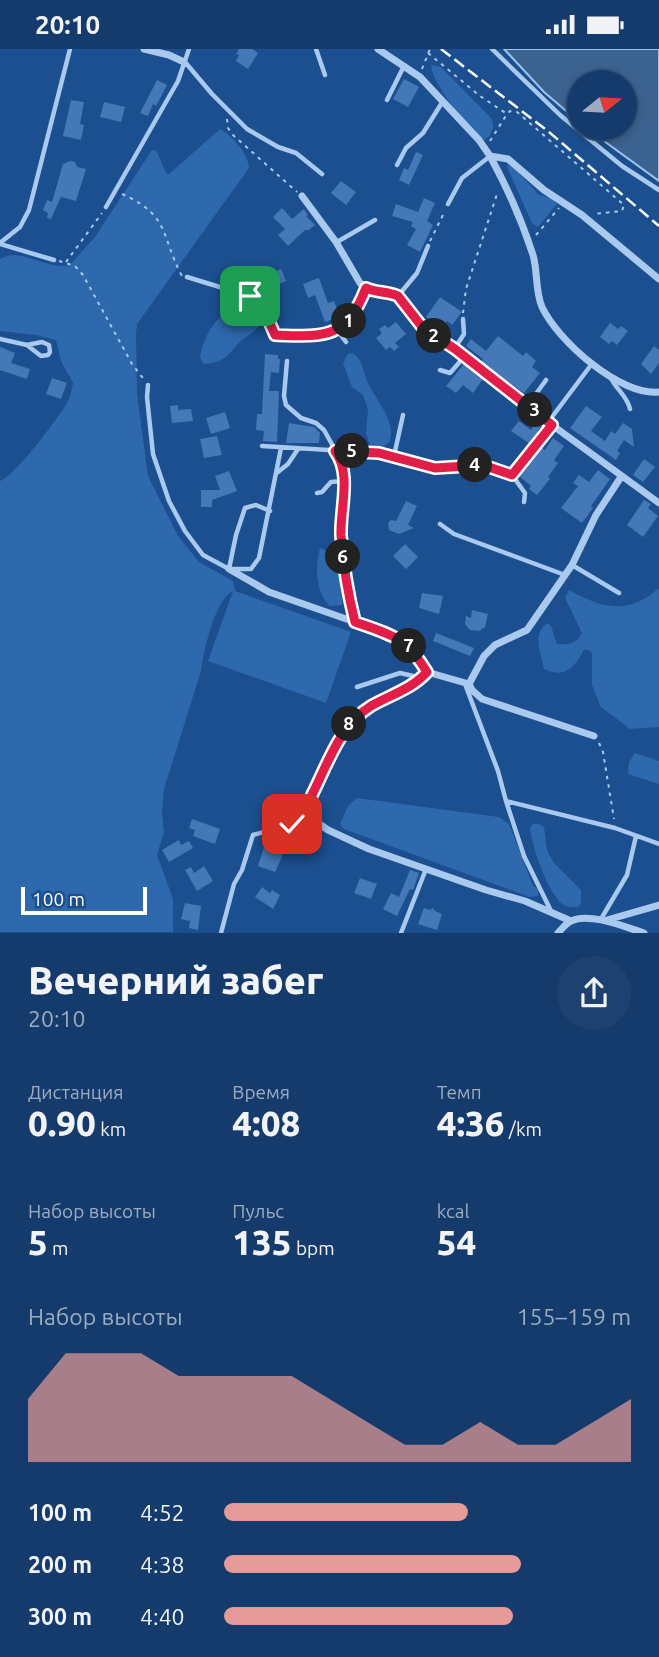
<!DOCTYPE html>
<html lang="ru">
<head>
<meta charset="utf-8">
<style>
	:root { --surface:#143b6b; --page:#1d4271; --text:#f1f3f6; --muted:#9dadc1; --line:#33557e; --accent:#e69b98 }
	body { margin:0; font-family:Ubuntu,sans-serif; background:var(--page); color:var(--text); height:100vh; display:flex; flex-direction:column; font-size:26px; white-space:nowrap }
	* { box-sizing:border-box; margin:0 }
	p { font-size:23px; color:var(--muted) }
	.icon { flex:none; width:38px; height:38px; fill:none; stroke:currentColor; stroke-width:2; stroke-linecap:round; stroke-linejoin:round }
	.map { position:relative; height:884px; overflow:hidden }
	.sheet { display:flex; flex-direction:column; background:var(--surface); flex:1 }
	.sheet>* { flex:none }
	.needle { width:46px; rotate:72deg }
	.buttons { position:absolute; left:567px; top:21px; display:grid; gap:14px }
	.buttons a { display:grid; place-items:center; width:70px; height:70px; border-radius:50%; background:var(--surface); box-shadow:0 4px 10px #0003,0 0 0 2px var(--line); font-size:35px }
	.scale { position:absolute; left:21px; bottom:18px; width:126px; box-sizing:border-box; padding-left:7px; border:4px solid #fff; border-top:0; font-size:19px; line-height:24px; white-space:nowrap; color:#fff; -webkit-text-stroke:5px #1b4f8f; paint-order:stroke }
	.pin { position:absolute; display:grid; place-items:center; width:60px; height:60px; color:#fff; margin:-30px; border-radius:14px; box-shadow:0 4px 10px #0006 }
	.km { position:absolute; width:35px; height:35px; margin:-18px; border-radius:50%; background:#222; color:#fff; font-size:19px; line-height:35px; text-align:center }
	.round { display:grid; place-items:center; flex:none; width:74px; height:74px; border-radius:37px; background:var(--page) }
	.overview { display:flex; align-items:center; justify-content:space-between; height:119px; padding:0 28px }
	h1 { font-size:38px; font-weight:800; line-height:52px }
	.figures { display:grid; grid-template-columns:repeat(3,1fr); gap:10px; height:119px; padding:7px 28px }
	.figures div { display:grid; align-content:center }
	.figures b { font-size:35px; font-weight:800 }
	.figures small { font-size:19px; font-weight:400 }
	.figures p { font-size:19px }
	.chart { height:196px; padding:14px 28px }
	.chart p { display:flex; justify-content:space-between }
	.chart svg { width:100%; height:126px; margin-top:7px; fill:var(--accent); opacity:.7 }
	ul { padding:0 28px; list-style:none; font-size:23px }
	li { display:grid; grid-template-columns:112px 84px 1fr; align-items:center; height:52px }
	li i { height:18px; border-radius:9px; background:var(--accent) }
	.status { display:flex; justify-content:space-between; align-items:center; height:49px; padding:0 35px; background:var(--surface); direction:ltr }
	.status svg { height:19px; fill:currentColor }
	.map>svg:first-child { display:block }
</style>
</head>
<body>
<div class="status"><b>20:10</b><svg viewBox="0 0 49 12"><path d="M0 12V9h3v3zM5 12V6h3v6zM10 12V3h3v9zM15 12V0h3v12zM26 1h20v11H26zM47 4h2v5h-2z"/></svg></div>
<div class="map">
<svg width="659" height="884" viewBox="0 0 659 884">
	<rect width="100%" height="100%" fill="#1b4f8f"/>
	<!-- green -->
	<path fill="#2e69ad" d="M431,16L441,18L492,70L493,78L490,87L484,91C468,81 432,34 431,16Z
		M220,80C231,85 249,106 249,119L137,275L136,285L137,345L148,427L178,487L199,513L233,532L235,542L351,583L326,654L208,612L233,542C215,550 203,604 201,622L164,740L162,763L164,783L157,806L173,850V883H0V432C14,428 62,365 69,350C71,345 72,339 73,334L61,312L56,291L36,286L0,282V210C23,197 45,222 70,216L95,188L152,101H156L166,124L169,125Z
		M508,116L513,117L538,145L552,150L557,155L538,178L532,174L507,118Z
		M234,256L257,262C268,278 251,283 241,292C226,306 228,313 204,315L200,309C203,287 216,268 234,256Z
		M352,304C364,311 362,322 368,334C376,351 396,372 390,392L383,398L370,396L366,384L368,360L363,346L352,338L343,314L348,305Z
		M320,499C339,505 343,540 342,556L330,557C315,544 315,516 320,499Z
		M659,539V678L630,680L601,658L592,636V604L589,601H584C574,619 565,630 544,620C541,604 531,584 548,574L551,577L557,595C569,596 576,595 582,584L565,549L569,541C602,559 627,567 659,539Z
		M635,704L659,712V735L628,725L629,713Z
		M357,749L499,768L509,775L533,837L538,840V847L530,848L344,780L340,775L348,757Z
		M533,775H539L544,778L547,801L554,814L581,841V855L578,858C572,858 567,859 562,855C546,840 533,800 530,779Z"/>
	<!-- water -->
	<path fill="#3c6290" stroke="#9cc4f0" stroke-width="2" d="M504,0H659V132L586,79H625V33H579V73L544,43Z"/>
	<!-- building -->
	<path fill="#4478b7" d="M239,0H252L258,4L248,20L236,12L239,6L236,5Z
		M404,30L419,38L408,58L393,50Z
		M157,31L167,36L156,57L153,55L148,67L140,64Z
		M71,51L84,53L80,75L84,76L81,91L63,87Z
		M104,53L125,58L121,73L100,68Z
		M416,103L423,106L409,136L399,131L404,119L408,121Z
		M70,112L75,113L77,118L86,120L76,152L61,148L51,170L47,169L48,164L43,161L47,151L52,153L63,115Z
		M341,132L356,143L346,156L331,144Z
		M424,149L435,154L427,172L433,176L420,203L407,196L416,180L411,177L413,173L392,167L396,155L418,163Z
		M282,159L292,170L304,160L308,166L306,167L315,176L309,181H305L288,197L278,186L285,180L273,168Z
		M281,220L286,232L269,240L264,227Z
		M319,229L328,254L334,252L340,268L325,273L315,246L308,249L303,235Z
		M440,248L462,263L452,276L447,272L442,279L426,268Z
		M396,273L406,285L395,294L399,298L394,302L390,298L386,301L376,289L382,284L379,280L385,276L388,279Z
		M610,274L618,280L621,277L628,282L617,296L612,292L609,295L600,288Z
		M498,287L523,307L526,303L536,312L532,318L540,324L524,344L481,313L483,310L466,297L471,290L486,302Z
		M654,297L659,301V314L651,325L641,315Z
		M0,298L15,304L11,314L30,320L27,330L0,321Z
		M265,305L278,306V310H280L279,324L271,323L269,342H279L277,393L263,392L264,382L256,381L257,365H262Z
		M464,315L483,330L473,344L463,336L456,344L446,337Z
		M52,329L67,334L61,350L46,345Z
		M178,356V361L191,360L193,372L172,374L170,357Z
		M586,357L602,368L591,382L605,392L611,382L615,385L623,374L632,380L634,398L624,391L617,402L620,404L616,411L570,379Z
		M225,363L230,379L211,385L206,369Z
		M519,372L531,381L537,372L542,376L529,394L511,382Z
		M289,374L314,378L320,384L319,394H286Z
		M217,387L222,406L204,409L200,390Z
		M553,389L564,397L554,411L558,414L548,428L550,430L537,446L529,440L531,437L519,427L541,398L545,401Z
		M644,410L655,418L643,433L633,426Z
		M598,421L610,430L591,457L593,459L582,474L561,459L578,437L573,434L579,426L589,433Z
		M229,422L237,442L212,451V458H201V441H220L215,427Z
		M644,451L651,455L648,459L658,467L643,488L627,476Z
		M406,452L417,457L408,476L414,479L399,485L389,481L388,474L391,471L396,472Z
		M405,495L418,508L406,520L393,507Z
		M422,544L443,547L439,565L419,559Z
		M472,561L488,565L485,578L479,582L470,581L465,575L466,567L471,569Z
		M436,584L474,599L470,607L433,592Z
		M192,770L220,780L215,795L193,787L195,781L189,779Z
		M179,791L181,796L189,792L193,799L169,813L162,801Z
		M266,792H271L283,797L282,808L275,823L258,817Z
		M204,817L213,832L197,842L185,821L191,818L194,824Z
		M410,821L419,824L413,841L410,840L397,867L383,860L391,844L399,848Z
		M360,829L377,835L371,850L354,844Z
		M262,838L270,844L272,841L280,846L273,860L255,848Z
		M185,854L201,857L198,881L189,879L190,872L181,870Z
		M424,859L430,861L433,859L435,862L442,865L437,881L418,875Z"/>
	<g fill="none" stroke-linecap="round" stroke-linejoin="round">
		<!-- path -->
		<path stroke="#a9c9ee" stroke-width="2" stroke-dasharray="3.5 5" stroke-linecap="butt" d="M428,4L480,47L507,65
			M422,20L430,0
			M227,70L228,79L233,86L297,143
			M490,92L507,65L510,62L517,63L624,156L622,162L593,165
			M122,145C171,167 160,186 182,227
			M536,186L559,159
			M430,192L445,162
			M59,212L75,217L83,226L132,315L145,332
			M66,213L102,164
			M463,264L466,240L498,142
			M599,694L603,703L614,770"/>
		<!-- service -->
		<path stroke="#a9c9ee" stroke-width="4.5" d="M316,0L325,26
			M492,0L560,66L622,117L659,141
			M185,13L212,45L247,80L278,98L296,104L322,125
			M387,51L404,17
			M397,116L406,99L423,84L443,52
			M448,155L462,129L489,108
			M106,158L178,32L189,0
			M337,193L375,171
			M0,194L20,178L29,161L70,0
			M0,195L54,211
			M187,228L249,247C264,257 271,268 275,286C326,288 346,290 366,239
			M398,247L417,224L428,197
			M337,281L346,293
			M0,290L27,296L42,293L49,296L50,303L48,306L41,307L27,296
			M455,299L464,285L463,270
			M287,312L284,347L286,356L301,369L316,374L324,381L344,417L341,484L347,533L355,572
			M440,321L450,324L464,308
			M610,327C615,340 627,346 630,360
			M148,336L147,348L153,405L169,452L185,482L203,506L229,520H251L259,509L281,399
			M528,356L546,331
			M549,372L591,316
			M262,397L379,404L435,419L483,416L512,426L552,377
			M394,407L403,366
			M278,423L288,415L298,400
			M512,426L525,444L524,453
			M317,444L322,443L331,433L343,432
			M440,475L454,485L565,526
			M572,516L619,544
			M229,520L236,486L245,459L256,456L270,462
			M465,635L498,722L506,752L615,779L659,795
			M357,638L400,624L422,629
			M506,752L524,807L551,862
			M601,870L627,826L636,787
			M221,884L234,835L242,821L253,786L292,775L311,763
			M401,884L426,820"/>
		<!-- minor -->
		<path stroke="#a9c9ee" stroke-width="7" d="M144,0L169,6L184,13
			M378,0L420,28L479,91L490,107L508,110L544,141L582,166L659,230
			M490,107C507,138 522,172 533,206C538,223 535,242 542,258C558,292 620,347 659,343
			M302,147L336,193L360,234L373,243L398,247L423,279L455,300L552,376L659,454
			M229,520L269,543L395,587L414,603L427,623
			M427,623C412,640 390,646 372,657C340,676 328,714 312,746L309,755L311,763L315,772L328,781L369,800L486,841L525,852L571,872
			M427,623L469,635L472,641L482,650L594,687
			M469,635L484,607L495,596L527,581L572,516L596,466L621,428
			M607,871L659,856
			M558,884C562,880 566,874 571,872C590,863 625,878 644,884"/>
		<!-- rail -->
		<path stroke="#fff" stroke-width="2.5" stroke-dasharray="12 5" stroke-linecap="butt" d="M441,0L549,83L659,177"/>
	</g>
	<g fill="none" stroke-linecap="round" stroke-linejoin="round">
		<!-- route casing -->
		<g stroke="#fff" stroke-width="14">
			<path id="route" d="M250,247L262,256L275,286C326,288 346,290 366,239C376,244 387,242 398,247L423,279L455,300L552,376L512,426L483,416L435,419L379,404L335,402C352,425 340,459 341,486C343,515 348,545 355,573C392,586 406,588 427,623C412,640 390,646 371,657C340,676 328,714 312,746L309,755L310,763L292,775"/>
		</g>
		<!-- route -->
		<use href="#route" stroke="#e11d48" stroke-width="9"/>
	</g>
</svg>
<div class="buttons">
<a><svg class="needle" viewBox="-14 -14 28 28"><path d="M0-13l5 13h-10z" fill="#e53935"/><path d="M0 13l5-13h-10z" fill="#9dadc1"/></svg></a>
</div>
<div class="scale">100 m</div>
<div class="pin" style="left:250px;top:247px;background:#1e9e55"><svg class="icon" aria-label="arrive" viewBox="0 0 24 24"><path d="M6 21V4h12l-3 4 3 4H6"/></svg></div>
<div class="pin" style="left:292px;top:775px;background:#d93025"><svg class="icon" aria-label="check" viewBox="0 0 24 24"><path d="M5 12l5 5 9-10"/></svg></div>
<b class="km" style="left:349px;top:272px">1</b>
<b class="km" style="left:434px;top:287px">2</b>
<b class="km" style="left:535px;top:361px">3</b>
<b class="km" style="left:475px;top:416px">4</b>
<b class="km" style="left:352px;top:402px">5</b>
<b class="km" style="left:343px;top:508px">6</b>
<b class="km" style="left:409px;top:597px">7</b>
<b class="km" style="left:349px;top:675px">8</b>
</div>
<section class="sheet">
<div class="overview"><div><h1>Вечерний забег</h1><p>20:10</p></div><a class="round"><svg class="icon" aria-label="share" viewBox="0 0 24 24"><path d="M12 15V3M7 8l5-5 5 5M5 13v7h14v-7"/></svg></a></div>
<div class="figures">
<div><p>Дистанция</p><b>0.90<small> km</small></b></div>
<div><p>Время</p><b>4:08</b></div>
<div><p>Темп</p><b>4:36<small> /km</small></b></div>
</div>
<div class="figures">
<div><p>Набор высоты</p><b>5<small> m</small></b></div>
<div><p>Пульс</p><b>135<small> bpm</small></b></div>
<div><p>kcal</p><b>54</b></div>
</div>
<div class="chart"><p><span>Набор высоты</span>155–159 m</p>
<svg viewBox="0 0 160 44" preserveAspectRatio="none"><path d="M0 44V22L10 6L20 6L30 6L40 14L50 14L60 14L70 14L80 22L90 30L100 38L110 38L120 30L130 38L140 38L150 30L160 22V44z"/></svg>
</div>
<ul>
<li><b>100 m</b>4:52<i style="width:60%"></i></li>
<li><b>200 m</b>4:38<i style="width:73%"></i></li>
<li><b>300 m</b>4:40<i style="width:71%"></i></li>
</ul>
</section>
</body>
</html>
